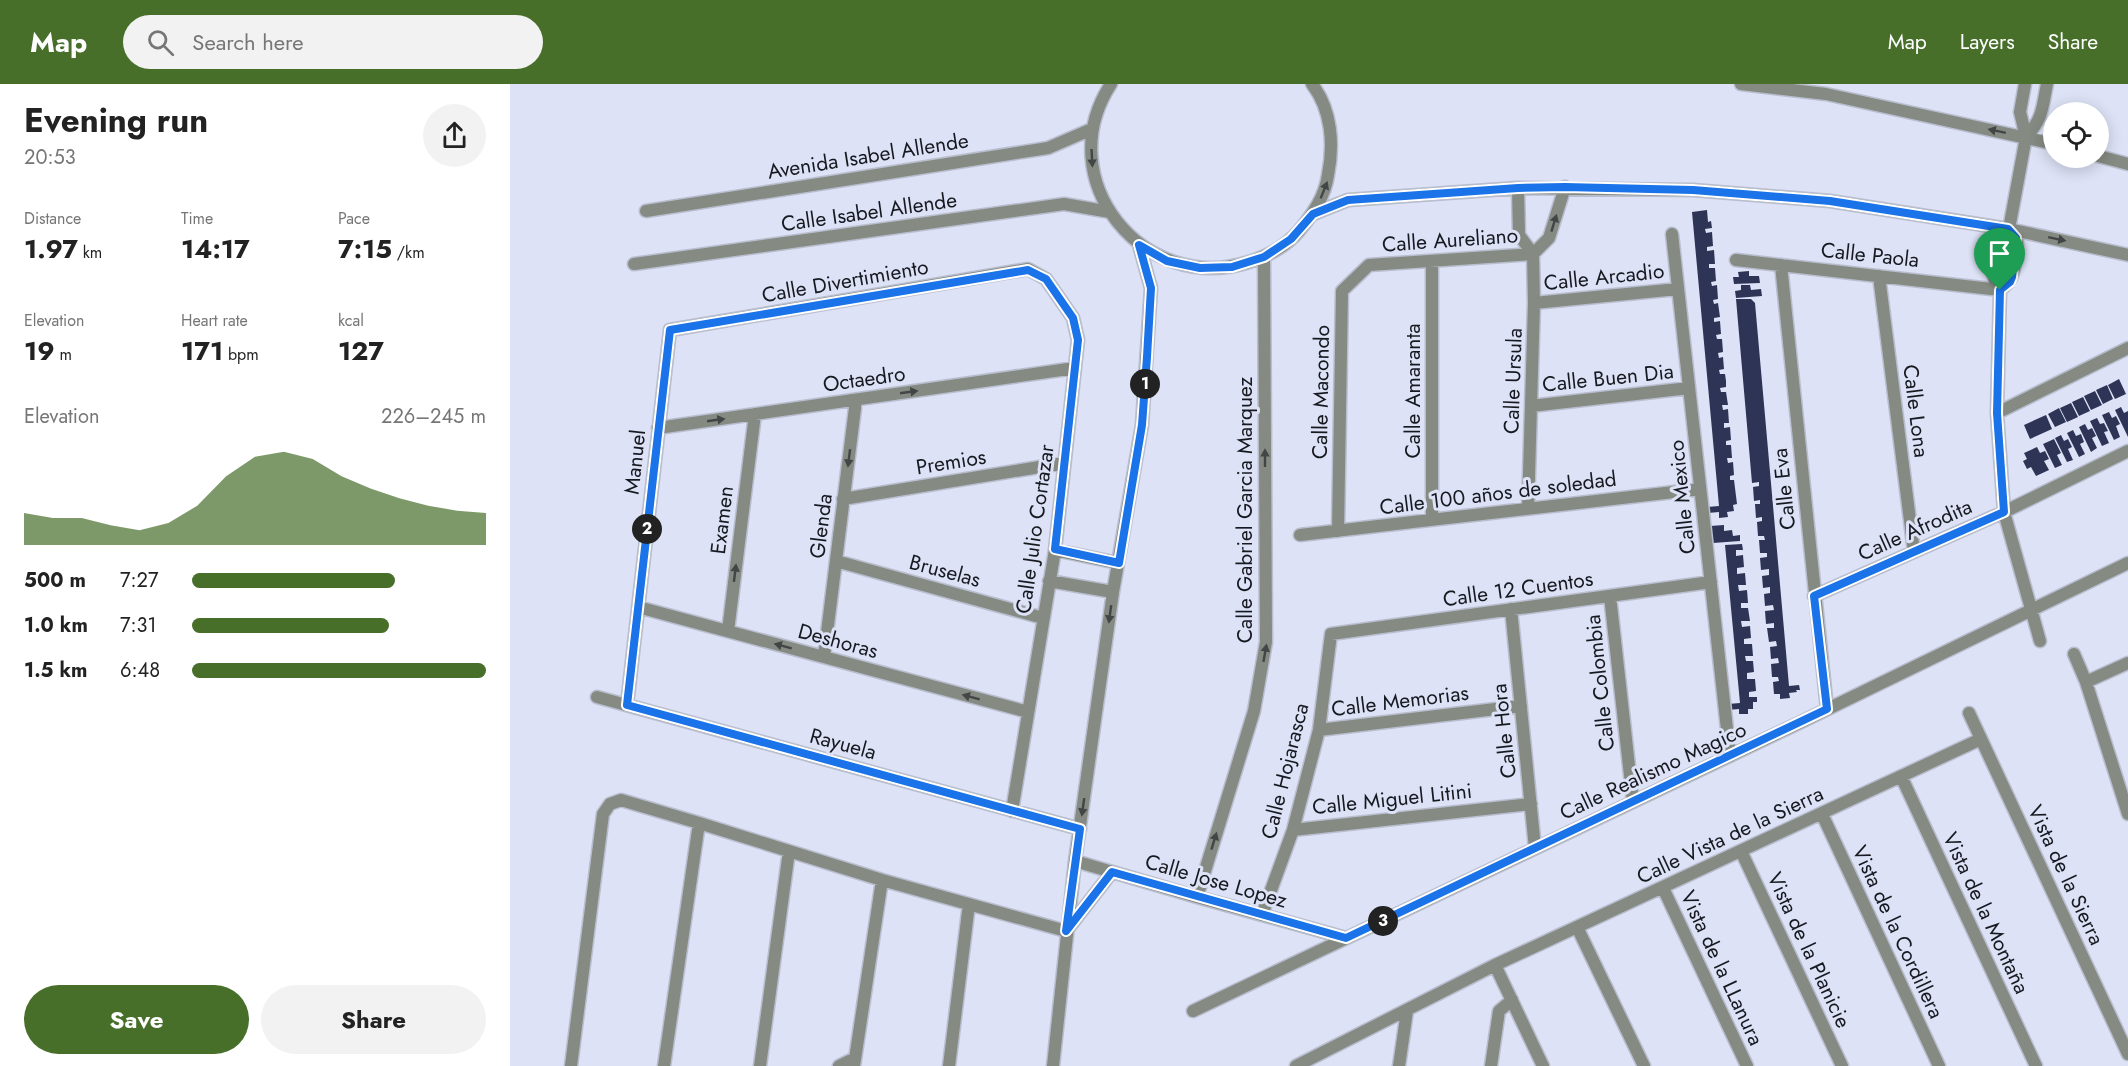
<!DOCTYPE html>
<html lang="en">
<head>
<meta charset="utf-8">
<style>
	:root { --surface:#fff; --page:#f2f2f2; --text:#222; --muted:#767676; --accent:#476f2a }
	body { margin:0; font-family:Jost,sans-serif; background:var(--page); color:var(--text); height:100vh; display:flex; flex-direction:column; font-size:22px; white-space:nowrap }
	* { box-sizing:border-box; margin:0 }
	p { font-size:20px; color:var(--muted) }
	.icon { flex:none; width:33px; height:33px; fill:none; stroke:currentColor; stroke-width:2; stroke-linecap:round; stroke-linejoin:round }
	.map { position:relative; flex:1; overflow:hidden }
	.details { display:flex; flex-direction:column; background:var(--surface); width:510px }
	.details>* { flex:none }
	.fabs { position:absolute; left:1533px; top:18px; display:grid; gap:12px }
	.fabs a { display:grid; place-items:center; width:66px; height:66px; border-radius:50%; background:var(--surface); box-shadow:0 3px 15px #0003; font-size:30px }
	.pin { position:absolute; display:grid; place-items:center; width:51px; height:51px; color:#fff; margin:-62px -26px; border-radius:50% 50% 50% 0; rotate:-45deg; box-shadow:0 0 6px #0007 }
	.pin .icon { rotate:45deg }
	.km { position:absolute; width:30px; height:30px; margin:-15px; border-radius:50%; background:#222; color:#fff; font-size:16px; line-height:30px; text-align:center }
	.round { display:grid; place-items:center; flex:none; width:63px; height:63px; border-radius:32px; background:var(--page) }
	.head { display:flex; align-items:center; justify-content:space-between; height:102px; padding:0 24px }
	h1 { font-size:33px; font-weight:700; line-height:45px }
	.figures { display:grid; grid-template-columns:repeat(3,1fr); gap:9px; height:102px; padding:6px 24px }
	.figures div { display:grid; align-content:center }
	.figures b { font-size:26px; font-weight:700 }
	.figures small { font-size:16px; font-weight:400 }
	.figures p { font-size:16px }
	.chart { height:168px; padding:12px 24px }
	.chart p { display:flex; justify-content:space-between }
	.chart svg { width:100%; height:108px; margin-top:6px; fill:var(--accent); opacity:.7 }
	.cta { display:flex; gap:12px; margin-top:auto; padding:12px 24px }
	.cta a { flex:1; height:69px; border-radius:36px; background:var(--accent); color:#fff; font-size:24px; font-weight:700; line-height:69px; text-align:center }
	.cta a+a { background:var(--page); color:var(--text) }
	ul { padding:0 24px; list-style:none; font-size:20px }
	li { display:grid; grid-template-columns:96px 72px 1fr; align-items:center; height:45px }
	li i { height:15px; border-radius:8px; background:var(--accent) }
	header { display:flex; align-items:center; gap:36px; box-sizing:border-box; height:84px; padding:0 30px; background:var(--accent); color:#fff }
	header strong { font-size:28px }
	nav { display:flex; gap:33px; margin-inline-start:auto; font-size:21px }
	.search { width:420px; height:54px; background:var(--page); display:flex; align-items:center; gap:15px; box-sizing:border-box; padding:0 21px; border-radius:33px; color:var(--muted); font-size:22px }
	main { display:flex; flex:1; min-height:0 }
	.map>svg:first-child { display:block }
</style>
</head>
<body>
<header>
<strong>Map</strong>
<div class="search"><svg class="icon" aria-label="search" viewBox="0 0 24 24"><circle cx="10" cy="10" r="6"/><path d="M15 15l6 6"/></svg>Search here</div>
<nav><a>Map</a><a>Layers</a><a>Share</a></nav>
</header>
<main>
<section class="details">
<div class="head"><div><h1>Evening run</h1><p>20:53</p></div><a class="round"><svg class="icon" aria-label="share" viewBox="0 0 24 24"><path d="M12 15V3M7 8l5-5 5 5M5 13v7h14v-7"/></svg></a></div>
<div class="figures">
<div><p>Distance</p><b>1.97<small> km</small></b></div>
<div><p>Time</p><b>14:17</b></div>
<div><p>Pace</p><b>7:15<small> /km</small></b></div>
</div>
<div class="figures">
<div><p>Elevation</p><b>19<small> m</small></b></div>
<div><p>Heart rate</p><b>171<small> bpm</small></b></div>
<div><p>kcal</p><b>127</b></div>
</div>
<div class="chart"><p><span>Elevation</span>226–245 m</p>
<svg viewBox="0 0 160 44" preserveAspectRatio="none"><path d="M0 44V31L10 33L20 33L30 36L40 38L50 35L60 28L70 16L80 8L90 6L100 9L110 16L120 21L130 25L140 28L150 30L160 31V44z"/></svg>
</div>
<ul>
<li><b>500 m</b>7:27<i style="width:69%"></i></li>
<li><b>1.0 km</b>7:31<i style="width:67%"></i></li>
<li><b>1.5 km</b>6:48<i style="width:100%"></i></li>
</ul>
<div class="cta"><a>Save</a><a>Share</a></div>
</section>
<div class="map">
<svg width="1618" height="982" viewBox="0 0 1618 982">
	<rect width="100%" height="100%" fill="#dde2f6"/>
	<!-- building -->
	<path fill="#2e3456" d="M1197,126L1198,138L1201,137L1202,144L1195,145L1196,149L1202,148L1203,162L1197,163V167L1204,166L1205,180H1199V184H1205L1206,197L1201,198L1202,202L1207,201L1208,215L1203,216L1204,220L1208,219L1210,233L1204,234V238L1210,237L1211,250L1206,251L1207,255H1212L1213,268L1208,269L1209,274L1213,273L1214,285L1209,286L1210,290H1215L1216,297V303L1210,304L1211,308H1216L1218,321H1212L1213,326L1218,325L1219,339H1214V344L1220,343L1221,356L1216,357V361H1221L1222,374H1217L1218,379L1223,378L1224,391L1220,392V396H1224L1227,420L1223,421L1224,427L1217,428L1218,433L1209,434V428L1198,429L1197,423L1209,422L1182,128Z
		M1239,187V192H1249L1250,199L1224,200L1223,193H1229L1228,188Z
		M1231,201H1240L1241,206L1251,205L1252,212L1226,214L1225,207L1231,206Z
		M1226,215H1241L1245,219L1279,602L1289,601L1290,606H1286L1287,608L1279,609L1280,614L1270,615V610H1264L1263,598L1269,597L1268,593H1262L1261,580L1269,579L1268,574L1261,575L1260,563L1267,562L1266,557L1259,558L1257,544H1264V539L1256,540L1255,527L1264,526L1263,521L1255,522L1254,510L1260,509V503L1253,504L1252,492L1259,491V485L1251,486L1250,474L1257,473V469H1250L1249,456H1255L1254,452H1248L1247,438L1252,437V433L1246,434L1245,420H1250V416L1244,417L1243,403L1249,402V398L1242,399Z
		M1609,295L1616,310L1605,315L1598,301Z
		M1597,301L1603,315L1593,320L1586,306Z
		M1585,307L1592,321L1581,326L1574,312Z
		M1573,313L1580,327L1569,332L1562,318Z
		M1561,319L1568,333L1557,338L1550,324Z
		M1611,323L1614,329L1618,327V353L1605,326Z
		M1549,324L1556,338L1545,343L1538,330Z
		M1599,328L1602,334L1606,332L1610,340L1606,342L1610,353L1604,356L1592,331Z
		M1536,331L1542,345L1520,355L1514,341Z
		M1587,334L1590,340L1594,339L1598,347L1594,348L1599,359L1592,362L1580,337Z
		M1575,340L1578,346L1582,344L1586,352L1582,354L1587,364L1581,368L1569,343Z
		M1563,346L1566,352L1571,350L1574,358L1570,360L1575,370L1569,373L1557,349Z
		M1551,351L1554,357L1558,355L1562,363L1558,365L1563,376L1557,378L1545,354Z
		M1544,355L1551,369L1547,371L1552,381L1545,384L1533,360Z
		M1527,363L1530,369L1535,367L1539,375L1534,377L1539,386L1526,392L1521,383L1517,385L1513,377L1517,375L1514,369Z
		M1214,441V447L1222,446L1223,452L1230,451V457L1203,459L1200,442Z
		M1232,460L1233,466H1226V472L1233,471L1234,483L1227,484V490L1235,489L1236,501H1228L1229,507L1237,506L1238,519H1231V524H1238L1240,537H1231L1232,543L1240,542L1241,554L1234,555V560H1242L1243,572H1235L1236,577H1243L1244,588L1237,589V595H1245L1246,607L1239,608V613H1247V618H1243V625H1238V630H1229V625L1218,626V620L1230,619L1215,461Z"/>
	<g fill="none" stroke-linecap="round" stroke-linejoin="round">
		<!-- minor casing -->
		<g stroke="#b9becf" stroke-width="15">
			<path id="minor" d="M601,0C539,95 633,212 739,178C758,172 776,162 789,147C802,131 815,113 818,91C824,61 822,26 802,0
				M1231,0L1316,10L1544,60
				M1515,0L1510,28L1516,53L1499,145L1486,156C1483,177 1478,188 1490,206L1487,329L1494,428L1530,557
				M1516,53C1533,34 1532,25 1537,0
				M1588,72L1618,80
				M1008,104L1009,151L1023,170L1024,219L1018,425
				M136,127L538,64L582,45
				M803,130L838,116L1008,104L1183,106L1320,117L1499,145L1618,171
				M1162,150L1220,672
				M1023,170L1039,154L1055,103
				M1226,176L1490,206
				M922,178V436
				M124,180L554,120L600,128
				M1271,181L1317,625
				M1369,192L1404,468
				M1490,206C1507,194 1504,179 1507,160L1506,155L1499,145
				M1024,219L1168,205
				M1021,322L1179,304
				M1487,329L1618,264
				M148,344L565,284
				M333,415L554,379
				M828,447L832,207L859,181L1023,170
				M790,451L1190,405
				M545,466L608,479
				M326,477L533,534
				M539,497L603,508
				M1100,512L1123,718
				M1304,512L1494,428L1618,367
				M128,523L518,628
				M1001,525L1025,764
				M218,547L245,330
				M1564,570L1576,598L1618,730
				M314,573L346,316
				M1576,598L1618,579
				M87,613L570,745
				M117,621L160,246L518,185L536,195L563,234L568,256L545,466L502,727
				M1459,629L1618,970
				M809,646L1011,622
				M1391,692L1526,982
				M1312,730L1429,982
				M783,746L1021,720
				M1231,767L1332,982
				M565,777L687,813L836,854
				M1153,804L1237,982
				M687,813L744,627L756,558L754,173
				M752,831L783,746L809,646L821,550L1201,498
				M1067,843L1134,982
				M557,846L602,788
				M985,881L1033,982
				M683,927L1289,639L1618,479
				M61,982L93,730L100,720L111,716L189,739L372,796L556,847
				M154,982L189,739
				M250,982L279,767
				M329,982L345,974
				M344,982L372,796
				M439,982L459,820
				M543,982L565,777L603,508L632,341L641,204L629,161
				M786,982L985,881L1471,655
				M889,982L897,927
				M981,982L989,927L1002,916"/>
		</g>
		<!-- minor -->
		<use href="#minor" stroke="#858a82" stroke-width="12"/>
	</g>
	<!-- one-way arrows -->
	<defs><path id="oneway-solid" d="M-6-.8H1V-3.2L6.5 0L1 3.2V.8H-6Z" transform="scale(1.5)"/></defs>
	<g fill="#434647">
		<use href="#oneway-solid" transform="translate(1487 47) rotate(-168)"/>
		<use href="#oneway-solid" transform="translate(582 74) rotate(87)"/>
		<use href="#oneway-solid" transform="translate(814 106) rotate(-68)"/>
		<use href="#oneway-solid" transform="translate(1044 139) rotate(-73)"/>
		<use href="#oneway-solid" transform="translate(1547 155) rotate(12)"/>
		<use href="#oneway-solid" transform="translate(399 308) rotate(-8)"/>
		<use href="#oneway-solid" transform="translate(206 336) rotate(-8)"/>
		<use href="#oneway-solid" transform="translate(339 374) rotate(97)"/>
		<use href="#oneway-solid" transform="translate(755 374) rotate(-90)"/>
		<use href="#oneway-solid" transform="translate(225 489) rotate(-83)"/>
		<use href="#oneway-solid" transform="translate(600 530) rotate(98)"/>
		<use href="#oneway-solid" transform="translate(273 562) rotate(-165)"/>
		<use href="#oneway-solid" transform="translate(755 569) rotate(-80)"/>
		<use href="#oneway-solid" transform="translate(461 613) rotate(-165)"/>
		<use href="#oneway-solid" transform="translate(573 723) rotate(98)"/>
		<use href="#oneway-solid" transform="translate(704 757) rotate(-73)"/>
	</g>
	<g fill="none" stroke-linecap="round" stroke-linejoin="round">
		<!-- route casing -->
		<g stroke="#fff" stroke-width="12">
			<path id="route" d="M1055,103L1183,106L1320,117L1498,145L1506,154L1502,193L1500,198L1490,206L1487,329L1494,428L1304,512L1317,625L836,854L602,788L556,847L570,745L117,621L160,246L518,186L536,195L563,234L568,256L545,465L609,479L632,341L637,273L641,204L629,161L657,177L690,184L722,183L754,173L781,155L803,130L838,116L1008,104Z"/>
		</g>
		<!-- route -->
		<use href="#route" stroke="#1a73e8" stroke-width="8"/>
	</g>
	<g text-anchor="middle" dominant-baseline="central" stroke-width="6" stroke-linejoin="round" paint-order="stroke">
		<!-- street labels -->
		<g font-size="21" fill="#171920" stroke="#dde2f6">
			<text transform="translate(358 72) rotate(-9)">Avenida Isabel Allende</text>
			<text transform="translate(359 128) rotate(-8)">Calle Isabel Allende</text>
			<text transform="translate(940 156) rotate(-4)">Calle Aureliano</text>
			<text transform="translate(1360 171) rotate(6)">Calle Paola</text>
			<text transform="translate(1094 193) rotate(-6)">Calle Arcadio</text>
			<text transform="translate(335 197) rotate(-10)">Calle Divertimiento</text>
			<text transform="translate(1098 294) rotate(-6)">Calle Buen Dia</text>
			<text transform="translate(354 295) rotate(-8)">Octaedro</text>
			<text transform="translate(1003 297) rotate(-88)">Calle Ursula</text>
			<text transform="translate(903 307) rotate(-90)">Calle Amaranta</text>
			<text transform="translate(811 308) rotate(-89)">Calle Macondo</text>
			<text transform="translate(1406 327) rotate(83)">Calle Lona</text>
			<text transform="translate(125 378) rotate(-84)">Manuel</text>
			<text transform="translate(441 378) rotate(-9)">Premios</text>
			<text transform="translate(1274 405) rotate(-96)">Calle Eva</text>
			<text transform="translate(988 409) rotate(-7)">Calle 100 años de soledad</text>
			<text transform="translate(1172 413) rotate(-96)">Calle Mexico</text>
			<text transform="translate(735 426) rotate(-90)">Calle Gabriel Garcia Marquez</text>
			<text transform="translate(212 436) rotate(-83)">Examen</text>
			<text transform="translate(311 442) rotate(-83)">Glenda</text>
			<text transform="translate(525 445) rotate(-82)">Calle Julio Cortazar</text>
			<text transform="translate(1405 446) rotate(-24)">Calle Afrodita</text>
			<text transform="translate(435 487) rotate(15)">Bruselas</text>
			<text transform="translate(1008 505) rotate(-8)">Calle 12 Cuentos</text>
			<text transform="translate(328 557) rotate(15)">Deshoras</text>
			<text transform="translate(1090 599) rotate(-96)">Calle Colombia</text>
			<text transform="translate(890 617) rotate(-7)">Calle Memorias</text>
			<text transform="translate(994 647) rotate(-96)">Calle Hora</text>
			<text transform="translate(333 660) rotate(15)">Rayuela</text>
			<text transform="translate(775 687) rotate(-76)">Calle Hojarasca</text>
			<text transform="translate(1143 687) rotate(-25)">Calle Realismo Magico</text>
			<text transform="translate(882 715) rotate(-6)">Calle Miguel Litini</text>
			<text transform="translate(1220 751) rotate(-25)">Calle Vista de la Sierra</text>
			<text transform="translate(1556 791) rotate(65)">Vista de la Sierra</text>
			<text transform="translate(706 797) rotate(16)">Calle Jose Lopez</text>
			<text transform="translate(1476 829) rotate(65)">Vista de la Montaña</text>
			<text transform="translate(1388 848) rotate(65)">Vista de la Cordillera</text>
			<text transform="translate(1299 866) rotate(65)">Vista de la Planicie</text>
			<text transform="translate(1212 884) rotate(65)">Vista de la LLanura</text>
		</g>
	</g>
</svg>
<div class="fabs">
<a><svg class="icon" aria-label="locate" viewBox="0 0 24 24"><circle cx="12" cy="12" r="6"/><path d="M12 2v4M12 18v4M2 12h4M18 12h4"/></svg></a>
</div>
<div class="pin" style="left:1490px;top:206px;background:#1e9e55"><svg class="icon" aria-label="arrive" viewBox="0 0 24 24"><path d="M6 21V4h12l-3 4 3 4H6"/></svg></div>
<b class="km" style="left:635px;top:300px">1</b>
<b class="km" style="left:137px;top:445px">2</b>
<b class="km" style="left:873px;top:837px">3</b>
</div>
</main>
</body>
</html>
